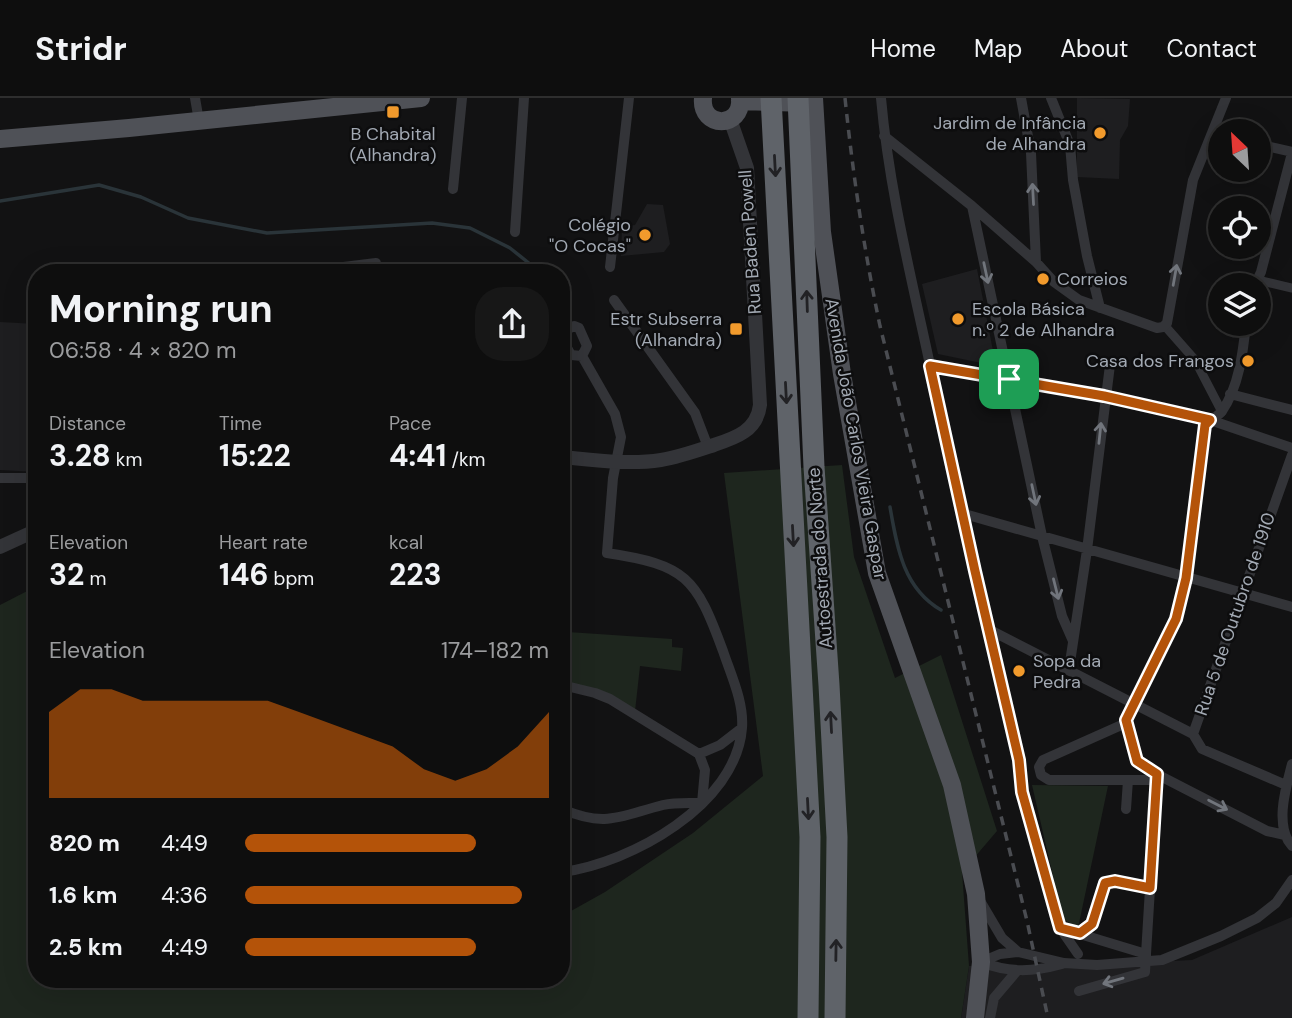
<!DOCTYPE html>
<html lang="en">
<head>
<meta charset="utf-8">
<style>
	:root { --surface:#0e0e0e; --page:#171717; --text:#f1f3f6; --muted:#9b9c9e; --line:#2e2e2e; --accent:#b45309 }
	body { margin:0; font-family:"DM Sans",sans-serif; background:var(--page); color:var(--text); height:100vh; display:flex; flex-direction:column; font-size:26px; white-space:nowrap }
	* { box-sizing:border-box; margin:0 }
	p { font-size:23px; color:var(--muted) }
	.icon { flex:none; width:38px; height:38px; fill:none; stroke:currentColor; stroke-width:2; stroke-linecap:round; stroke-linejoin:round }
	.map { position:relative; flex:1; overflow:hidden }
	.panel { position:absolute; left:28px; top:166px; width:542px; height:724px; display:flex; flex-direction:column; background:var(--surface); border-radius:28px; box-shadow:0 7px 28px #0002,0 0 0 2px var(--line) }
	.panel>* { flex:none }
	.needle { width:46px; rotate:335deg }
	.tools { position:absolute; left:1208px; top:21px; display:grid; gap:14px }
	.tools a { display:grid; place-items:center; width:63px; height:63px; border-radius:50%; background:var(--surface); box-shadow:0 7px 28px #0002,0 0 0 2px var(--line); font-size:35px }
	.pin { position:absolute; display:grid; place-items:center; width:60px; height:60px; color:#fff; margin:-30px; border-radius:14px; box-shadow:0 4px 10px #0006 }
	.round { display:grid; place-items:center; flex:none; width:74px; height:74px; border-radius:28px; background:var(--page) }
	.head { display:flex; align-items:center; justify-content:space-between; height:119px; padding:0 21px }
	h1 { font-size:38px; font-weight:700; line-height:52px }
	.stats { display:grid; grid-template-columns:repeat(3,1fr); gap:10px; height:119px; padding:7px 21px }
	.stats div { display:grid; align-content:center }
	.stats b { font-size:30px; font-weight:700 }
	.stats small { font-size:19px; font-weight:400 }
	.stats p { font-size:19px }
	.chart { height:196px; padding:14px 21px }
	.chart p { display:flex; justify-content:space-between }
	.chart svg { width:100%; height:126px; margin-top:7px; fill:var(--accent); opacity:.7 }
	ul { padding:0 21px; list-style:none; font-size:23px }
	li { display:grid; grid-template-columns:112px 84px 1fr; align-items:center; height:52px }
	li i { height:18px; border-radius:9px; background:var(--accent) }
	header { display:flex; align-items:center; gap:42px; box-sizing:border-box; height:98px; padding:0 35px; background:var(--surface); border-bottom:2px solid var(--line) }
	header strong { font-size:33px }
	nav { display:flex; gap:38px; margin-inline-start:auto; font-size:24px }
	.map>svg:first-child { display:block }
</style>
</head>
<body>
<header>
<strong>Stridr</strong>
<nav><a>Home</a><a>Map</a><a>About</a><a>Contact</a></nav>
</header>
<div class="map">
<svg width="1292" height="920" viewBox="0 0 1292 920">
	<rect width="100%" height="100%" fill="#121213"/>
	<!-- built -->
	<path fill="#1e1e20" d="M1077,0L1130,1L1128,28L1120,42L1119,81L1077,79Z
		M647,106L663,107L670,146L664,154L621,158L622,129L635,127Z
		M977,171L996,268L938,256L922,186Z
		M0,224L37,226V374L0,372Z
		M1292,819V920H961L969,868L1056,869L1192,862Z"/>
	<!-- green -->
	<path fill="#1e261e" d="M842,367L854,459L895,580L941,557L997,733L962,774L969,868L961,920H0V507L37,488V882H562V818L605,794L693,735L763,678L724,375Z
		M568,534L672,541V549L683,550L681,573L640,568L635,613L563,582Z
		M1032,687L1108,688L1078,830L1063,821Z"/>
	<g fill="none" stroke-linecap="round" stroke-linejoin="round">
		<!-- stream -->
		<path stroke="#2a3439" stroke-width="3.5" d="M0,103L99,87L141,99L188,120L267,135L432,125L470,130L510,150L530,166L550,171
			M890,409C897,449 903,490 941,512"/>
		<!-- pedestrian -->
		<path stroke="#333438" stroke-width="9" d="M1257,182L1292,190
			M1165,228L1195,262L1222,314
			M1104,298L1210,322"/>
		<!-- minor -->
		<path stroke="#333438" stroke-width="10" d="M195,0L199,23
			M881,0C889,91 911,178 930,267C959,399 988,530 1019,662L1022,694L1056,819L1060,830L1078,856
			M1021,0L1031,55L1036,164
			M1051,0L1070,47L1073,82L1087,158L1100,210
			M884,38L972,108L1036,164L1054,184L1079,202L1157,230L1163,229L1167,225L1193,82L1226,0
			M1258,46L1292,54
			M453,91L462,0
			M972,108L1042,438L1062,518L1073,543
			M515,134L524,0
			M610,169L629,0
			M233,175L311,173L376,165
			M1255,187L1261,174L1292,55
			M614,202L695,315L708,349
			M1246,226C1243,254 1239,289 1222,313C1218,319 1210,321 1205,327L1186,480L1176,521L1126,624L1137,663L1141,668L1267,733L1285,737
			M562,234L574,228L579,230L587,248L582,258
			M562,241L571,257L582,258
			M930,268L1104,298
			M1230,296L1292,312
			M1210,322L1292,350
			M0,380H37
			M961,415L1292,509
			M988,531L1193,636L1202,651L1286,687
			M1069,571L1087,452L1110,267
			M562,587L595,595L610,601L699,656L705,672L702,705C689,705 676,704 663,707C620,718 606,730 562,711
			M1126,625L1043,662L1039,669L1041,677L1049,682H1156
			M1193,636L1292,357
			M699,656L720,647L742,630
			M1292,666C1286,689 1274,728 1292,748
			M1126,711L1128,682
			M562,774C631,765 736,707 742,630C744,604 731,577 723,553C696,479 686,467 607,455L613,380L621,339L615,316L582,258
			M979,801L1002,840L1018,854
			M1060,830L1146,856L1145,874L1079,893
			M1080,835L1093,825L1102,789L1106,785L1115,783L1150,790
			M1146,856L1157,676
			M981,864L1000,856L1018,854L1064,865L1097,867L1162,862L1221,838L1257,820L1276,805L1292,782
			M981,864C1009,875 1033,874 1062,866
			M990,920L994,900L1016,874"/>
		<!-- tertiary -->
		<path stroke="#333438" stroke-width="14" d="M562,359C594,362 628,367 661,362C679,359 696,353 714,347C735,340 757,333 760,307L747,70L730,21
			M0,449L37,432"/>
		<!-- primary -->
		<path stroke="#4f5157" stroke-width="18" d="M703,0C700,31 743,31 740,0
			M814,0L822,134L842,276L877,475L952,687L976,796L981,864L975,920
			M740,3L810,5
			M0,41L129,30L421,0"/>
		<!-- motorway -->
		<path stroke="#5f6369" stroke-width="21" d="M771,0L810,739L808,920
			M798,0L814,369L829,587L837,739L835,920"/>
		<!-- rail -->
		<path stroke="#4a4c51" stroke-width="3.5" stroke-dasharray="9 7" stroke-linecap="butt" d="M845,0C853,77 864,152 880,228L1027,823L1048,920"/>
	</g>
	<!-- one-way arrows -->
	<defs><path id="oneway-shaft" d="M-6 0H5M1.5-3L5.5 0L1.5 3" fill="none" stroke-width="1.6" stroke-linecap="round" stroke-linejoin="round" transform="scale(1.75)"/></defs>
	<g stroke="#222225">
		<use href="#oneway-shaft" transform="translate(775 68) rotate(87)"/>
		<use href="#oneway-shaft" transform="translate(807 203) rotate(-92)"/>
		<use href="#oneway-shaft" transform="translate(786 295) rotate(87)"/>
		<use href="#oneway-shaft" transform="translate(793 438) rotate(87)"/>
		<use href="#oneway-shaft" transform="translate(831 624) rotate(-93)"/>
		<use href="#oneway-shaft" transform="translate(808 711) rotate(87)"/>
		<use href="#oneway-shaft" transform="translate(836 852) rotate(-89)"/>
	</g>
	<g stroke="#71757c">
		<use href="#oneway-shaft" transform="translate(1033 96) rotate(-93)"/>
		<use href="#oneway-shaft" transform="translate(986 175) rotate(78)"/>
		<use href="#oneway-shaft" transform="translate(1175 177) rotate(-80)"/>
		<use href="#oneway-shaft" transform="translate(1100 335) rotate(-84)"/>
		<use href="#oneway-shaft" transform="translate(1034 397) rotate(78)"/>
		<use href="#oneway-shaft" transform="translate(1056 491) rotate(76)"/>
		<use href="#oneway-shaft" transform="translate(1218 707) rotate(27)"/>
		<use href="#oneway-shaft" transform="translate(1113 883) rotate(164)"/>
	</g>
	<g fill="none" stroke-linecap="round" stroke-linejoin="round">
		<!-- route casing -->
		<g stroke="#fff" stroke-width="14">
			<path id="route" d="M930,268L1104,298L1210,322L1205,327L1186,480L1176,521L1126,622L1137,663L1157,676L1150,790L1115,783L1105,785L1092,826L1080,835L1060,830L1022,694L1019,662L975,473Z"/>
		</g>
		<!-- route -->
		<use href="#route" stroke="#b45309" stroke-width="9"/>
	</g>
	<!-- markers -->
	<g fill="#f19a2c" stroke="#0d0d0e" stroke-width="2.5">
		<rect x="386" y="7" width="14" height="14" rx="3.5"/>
		<circle cx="1100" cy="35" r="7"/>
		<circle cx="645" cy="137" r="7"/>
		<circle cx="1043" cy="181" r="7"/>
		<circle cx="958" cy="221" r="7"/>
		<rect x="729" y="224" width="14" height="14" rx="3.5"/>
		<circle cx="1248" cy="263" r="7"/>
		<circle cx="1019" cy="573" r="7"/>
	</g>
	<g text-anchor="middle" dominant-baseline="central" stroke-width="5" stroke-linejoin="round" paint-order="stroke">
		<!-- poi labels -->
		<g font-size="18" fill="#a3aab4" stroke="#0d0d0e" text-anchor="end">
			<text x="1086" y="25">Jardim de Infância<tspan x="1086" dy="21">de Alhandra</tspan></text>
			<text x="393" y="36" text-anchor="middle">B Chabital<tspan x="393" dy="21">(Alhandra)</tspan></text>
			<text x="631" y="127">Colégio<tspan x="631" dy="21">"O Cocas"</tspan></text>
			<text x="1057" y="181" text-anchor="start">Correios</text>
			<text x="972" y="211" text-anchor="start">Escola Básica<tspan x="972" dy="21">n.º 2 de Alhandra</tspan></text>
			<text x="722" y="221">Estr Subserra<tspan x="722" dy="21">(Alhandra)</tspan></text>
			<text x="1234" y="263">Casa dos Frangos</text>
			<text x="1033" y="563" text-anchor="start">Sopa da<tspan x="1033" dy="21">Pedra</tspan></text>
		</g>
		<!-- street labels -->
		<g font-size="18" fill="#a3aab4" stroke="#0d0d0e">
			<text transform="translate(750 144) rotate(-94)">Rua Baden Powell</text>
			<text transform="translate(856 341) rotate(80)">Avenida João Carlos Vieira Gaspar</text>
			<text transform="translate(820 460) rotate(-94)">Autoestrada do Norte</text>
			<text transform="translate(1235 516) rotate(-71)">Rua 5 de Outubro de 1910</text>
		</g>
	</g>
</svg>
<div class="tools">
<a><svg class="needle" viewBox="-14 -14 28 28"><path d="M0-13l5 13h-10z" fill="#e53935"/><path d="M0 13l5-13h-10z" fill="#9b9c9e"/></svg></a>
<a><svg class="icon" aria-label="locate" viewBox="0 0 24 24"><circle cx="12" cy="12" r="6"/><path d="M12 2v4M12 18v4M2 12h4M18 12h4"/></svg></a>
<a><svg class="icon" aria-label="layers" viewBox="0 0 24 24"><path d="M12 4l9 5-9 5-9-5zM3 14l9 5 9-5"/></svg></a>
</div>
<div class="pin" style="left:1009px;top:281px;background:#1e9e55"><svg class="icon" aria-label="arrive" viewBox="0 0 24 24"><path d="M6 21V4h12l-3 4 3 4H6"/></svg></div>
<section class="panel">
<div class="head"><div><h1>Morning run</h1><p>06:58 · 4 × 820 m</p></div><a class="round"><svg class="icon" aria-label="share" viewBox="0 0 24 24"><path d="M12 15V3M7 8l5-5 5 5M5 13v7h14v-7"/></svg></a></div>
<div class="stats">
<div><p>Distance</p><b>3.28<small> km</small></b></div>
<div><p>Time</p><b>15:22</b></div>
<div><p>Pace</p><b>4:41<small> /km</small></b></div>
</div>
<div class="stats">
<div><p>Elevation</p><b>32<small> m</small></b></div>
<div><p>Heart rate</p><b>146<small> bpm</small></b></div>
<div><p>kcal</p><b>223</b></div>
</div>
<div class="chart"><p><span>Elevation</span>174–182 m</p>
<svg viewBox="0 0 160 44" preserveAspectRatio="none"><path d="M0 44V14L10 6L20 6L30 10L40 10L50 10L60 10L70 10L80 14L90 18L100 22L110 26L120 34L130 38L140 34L150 26L160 14V44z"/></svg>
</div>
<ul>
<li><b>820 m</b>4:49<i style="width:76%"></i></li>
<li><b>1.6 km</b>4:36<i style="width:91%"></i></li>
<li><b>2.5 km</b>4:49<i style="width:76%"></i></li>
</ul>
</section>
</div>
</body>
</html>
